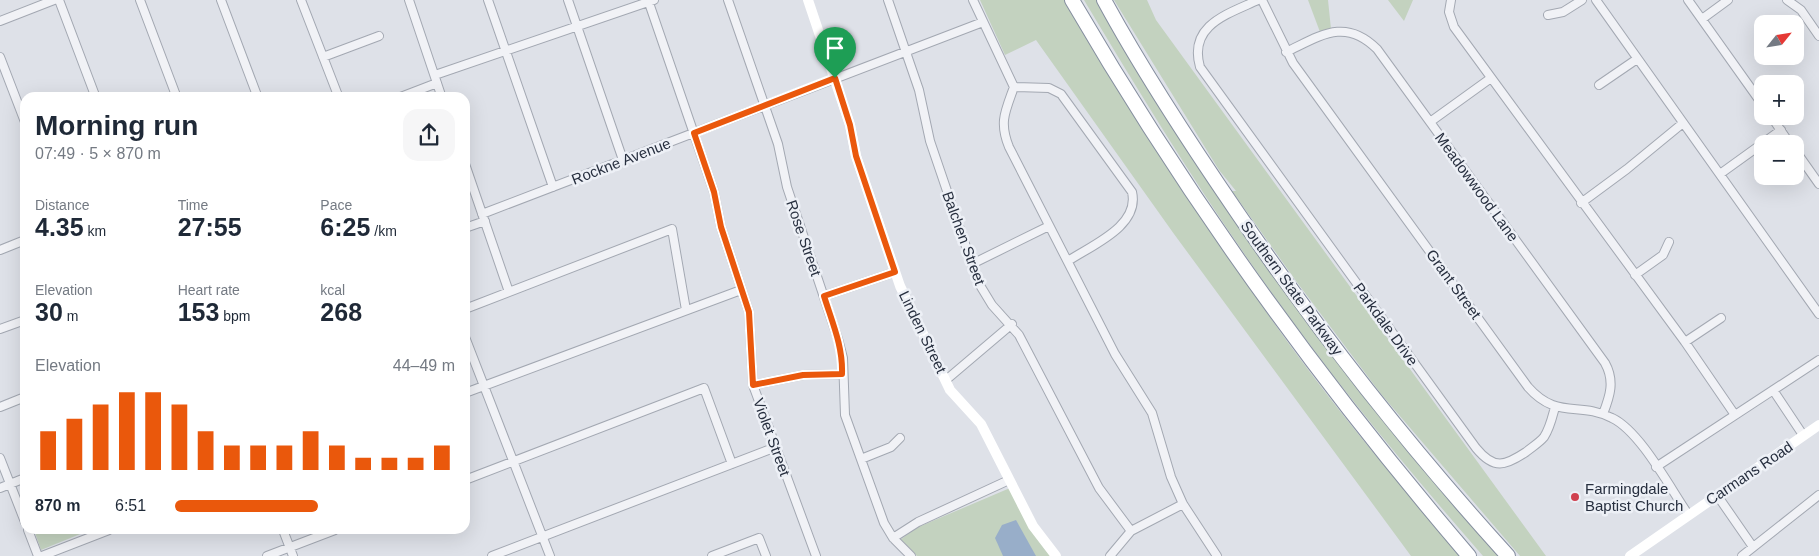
<!DOCTYPE html>
<html lang="en">
<head>
<meta charset="utf-8">
<style>
	:root { --surface:#fff; --page:#f6f6f7; --text:#1f2937; --muted:#747a83; --accent:#ea580c }
	body { margin:0; font-family:Helvetica,sans-serif; background:var(--page); color:var(--text); height:100vh; display:flex; flex-direction:column; font-size:19px; white-space:nowrap }
	* { box-sizing:border-box; margin:0 }
	p { font-size:16px; color:var(--muted) }
	.icon { flex:none; width:28px; height:28px; fill:none; stroke:currentColor; stroke-width:2; stroke-linecap:round; stroke-linejoin:round }
	.map { position:relative; flex:1; overflow:hidden }
	.details { position:absolute; left:20px; top:92px; width:450px; height:442px; display:flex; flex-direction:column; background:var(--surface); border-radius:15px; box-shadow:0 5px 20px #0002 }
	.details>* { flex:none }
	.needle { width:32px; rotate:60deg }
	.buttons { position:absolute; left:1754px; top:15px; display:grid; gap:10px }
	.buttons a { display:grid; place-items:center; width:50px; height:50px; border-radius:10px; background:var(--surface); box-shadow:0 5px 20px #0002; font-size:25px }
	.pin { position:absolute; display:grid; place-items:center; width:42px; height:42px; color:#fff; margin:-51px -21px; border-radius:50% 50% 50% 0; rotate:-45deg; box-shadow:0 0 5px #0007 }
	.pin .icon { rotate:45deg }
	.round { display:grid; place-items:center; flex:none; width:52px; height:52px; border-radius:15px; background:var(--page) }
	.summary { display:flex; align-items:center; justify-content:space-between; height:85px; padding:0 15px }
	h1 { font-size:28px; font-weight:700; line-height:38px }
	.metrics { display:grid; grid-template-columns:repeat(3,1fr); gap:8px; height:85px; padding:5px 15px }
	.metrics div { display:grid; align-content:center }
	.metrics b { font-size:25px; font-weight:700 }
	.metrics small { font-size:14px; font-weight:400 }
	.metrics p { font-size:14px }
	.chart { height:140px; padding:10px 15px }
	.chart p { display:flex; justify-content:space-between }
	.chart svg { width:100%; height:90px; margin-top:5px; stroke:var(--accent); stroke-width:6 }
	ul { padding:0 15px; list-style:none; font-size:16px }
	li { display:grid; grid-template-columns:80px 60px 1fr; align-items:center; height:38px }
	li i { height:12px; border-radius:6px; background:var(--accent) }
	.map>svg:first-child { display:block }
</style>
</head>
<body>
<div class="map">
<svg width="1819" height="556" viewBox="0 0 1819 556">
	<rect width="100%" height="100%" fill="#dee1e8"/>
	<!-- green -->
	<path fill="#c3d2bf" d="M980,0H1065C1139,118 1211,236 1292,348C1345,420 1403,490 1462,556H1411L1174,234L1036,40L1005,55Z
		M1084,0H1098L1209,179L1503,556H1483C1401,462 1321,365 1250,262C1191,177 1137,89 1084,0Z
		M1114,0H1147L1156,20L1546,556H1520L1381,394L1296,281L1232,191H1236L1219,170Z
		M1308,0H1328L1331,29L1320,32Z
		M1388,0H1413L1404,21Z
		M1010,488L1044,548L1051,556H917L900,540L916,528Z
		M34,530H90L41,550Z"/>
	<!-- water -->
	<path fill="#98aec9" d="M1016,520L1036,556H1003L995,538L1002,525Z"/>
	<g fill="none" stroke-linecap="round" stroke-linejoin="round">
		<!-- street casing -->
		<g stroke="#a3a8b2" stroke-width="10">
			<path id="street" d="M59,0L96,98
				M140,0L177,98
				M221,0L258,98
				M301,0L339,98
				M409,0L442,98
				M488,0L553,187
				M568,0L623,160
				M648,0L714,192L721,227L749,312L753,385L816,556
				M728,0L778,144L787,187L838,339L843,358L845,415L884,523L893,538L911,556
				M888,0L919,90L930,141L978,282L992,305L1019,335L1099,488L1131,531
				M973,0L1014,87L1049,88L1061,94L1132,192C1140,226 1092,245 1068,261
				M1258,0C1228,14 1188,25 1200,67L1476,448C1494,470 1505,466 1526,452C1532,447 1539,443 1544,437C1550,428 1552,418 1555,407
				M1262,0L1293,63L1528,387C1557,420 1579,401 1612,418C1640,431 1670,488 1688,514
				M1451,0L1449,12L1454,27L1685,342L1735,415
				M1596,0L1819,314
				M1688,0L1762,104
				M1787,0L1801,10L1819,36
				M1548,15L1563,12L1582,0
				M1702,19L1728,0
				M0,21L54,0
				M1286,52C1320,36 1345,17 1377,49L1605,363C1615,381 1610,396 1603,414
				M0,57L25,122
				M323,57L379,36
				M435,75L654,0
				M1599,85L1637,59
				M1014,87C1005,112 999,122 1009,147L1115,354L1152,413L1171,477L1183,504L1217,556
				M398,98L437,83
				M1771,116L1790,144
				M1430,122L1491,78
				M1795,150L1819,184
				M465,164L509,292
				M1720,174L1781,130
				M1581,203L1627,169L1683,123
				M482,214L983,22
				M465,228L485,221
				M0,250L25,240
				M972,264L1049,226
				M1635,275L1663,255L1669,242
				M824,296L895,272
				M465,309L672,229L686,310
				M0,329L25,320
				M465,337L550,556
				M1685,342L1721,318
				M946,380L1012,324
				M753,385L803,375L842,374
				M1773,390L1803,435
				M465,393L741,290
				M0,407L25,397
				M0,458L25,522
				M861,459L891,447L900,438
				M1656,467L1819,360
				M465,480L704,388L732,464
				M0,488L25,478
				M1717,495L1753,547
				M28,530L38,556
				M283,530L293,556
				M893,538L918,522L1009,480
				M42,556L109,530
				M267,556L335,530
				M492,556L776,447
				M712,556L759,538L766,556
				M1110,556L1131,531L1183,504
				M1742,556L1819,495"/>
		</g>
		<!-- highway casing -->
		<g stroke="#858e9f" stroke-width="16">
			<path id="highway" d="M1072,0C1187,198 1320,382 1469,556
				M1104,0C1144,74 1191,145 1239,215C1321,335 1410,448 1508,556"/>
		</g>
		<!-- street -->
		<use href="#street" stroke="#f1f2f6" stroke-width="8"/>
		<!-- secondary -->
		<path stroke="#fff" stroke-width="10" d="M808,0L850,125L856,156L900,286L950,390L981,424L1033,526L1056,556
			M1630,556L1819,425"/>
		<!-- highway -->
		<use href="#highway" stroke="#fff" stroke-width="14"/>
	</g>
	<g fill="none" stroke-linecap="round" stroke-linejoin="round">
		<!-- route casing -->
		<g stroke="#fff" stroke-width="10">
			<path id="route" d="M835,78L850,125L856,156L895,272L824,296C832,322 843,346 842,374L803,375L753,385L749,312L721,227L714,192L694,133Z"/>
		</g>
		<!-- route -->
		<use href="#route" stroke="#ea580c" stroke-width="6"/>
	</g>
	<!-- markers -->
	<circle fill="#d0404f" stroke="#edf0f6" stroke-width="2" cx="1575" cy="497" r="5"/>
	<g text-anchor="middle" dominant-baseline="central" stroke-width="5" stroke-linejoin="round" paint-order="stroke">
		<!-- street labels -->
		<g font-size="15" fill="#272f3f" stroke="#edf0f6">
			<text transform="translate(621 161) rotate(-21)">Rockne Avenue</text>
			<text transform="translate(1477 187) rotate(54)">Meadowwood Lane</text>
			<text transform="translate(804 238) rotate(71)">Rose Street</text>
			<text transform="translate(964 238) rotate(70)">Balchen Street</text>
			<text transform="translate(1454 284) rotate(54)">Grant Street</text>
			<text transform="translate(1292 288) rotate(54)">Southern State Parkway</text>
			<text transform="translate(1386 324) rotate(54)">Parkdale Drive</text>
			<text transform="translate(923 332) rotate(64)">Linden Street</text>
			<text transform="translate(772 437) rotate(70)">Violet Street</text>
			<text transform="translate(1749 473) rotate(-34)">Carmans Road</text>
		</g>
		<!-- poi labels -->
		<g font-size="15" fill="#272f3f" stroke="#edf0f6" text-anchor="start">
			<text x="1585" y="488">Farmingdale<tspan x="1585" dy="17">Baptist Church</tspan></text>
		</g>
	</g>
</svg>
<div class="buttons">
<a><svg class="needle" viewBox="-14 -14 28 28"><path d="M0-13l5 13h-10z" fill="#e53935"/><path d="M0 13l5-13h-10z" fill="#747a83"/></svg></a>
<a>+</a>
<a>−</a>
</div>
<div class="pin" style="left:835px;top:78px;background:#1e9e55"><svg class="icon" aria-label="arrive" viewBox="0 0 24 24"><path d="M6 21V4h12l-3 4 3 4H6"/></svg></div>
<section class="details">
<div class="summary"><div><h1>Morning run</h1><p>07:49 · 5 × 870 m</p></div><a class="round"><svg class="icon" aria-label="share" viewBox="0 0 24 24"><path d="M12 15V3M7 8l5-5 5 5M5 13v7h14v-7"/></svg></a></div>
<div class="metrics">
<div><p>Distance</p><b>4.35<small> km</small></b></div>
<div><p>Time</p><b>27:55</b></div>
<div><p>Pace</p><b>6:25<small> /km</small></b></div>
</div>
<div class="metrics">
<div><p>Elevation</p><b>30<small> m</small></b></div>
<div><p>Heart rate</p><b>153<small> bpm</small></b></div>
<div><p>kcal</p><b>268</b></div>
</div>
<div class="chart"><p><span>Elevation</span>44–49 m</p>
<svg viewBox="0 0 160 44" preserveAspectRatio="none"><path d="M5 44V25M15 44V19M25 44V12M35 44V6M45 44V6M55 44V12M65 44V25M75 44V32M85 44V32M95 44V32M105 44V25M115 44V32M125 44V38M135 44V38M145 44V38M155 44V32"/></svg>
</div>
<ul>
<li><b>870 m</b>6:51<i style="width:51%"></i></li>
</ul>
</section>
</div>
</body>
</html>
